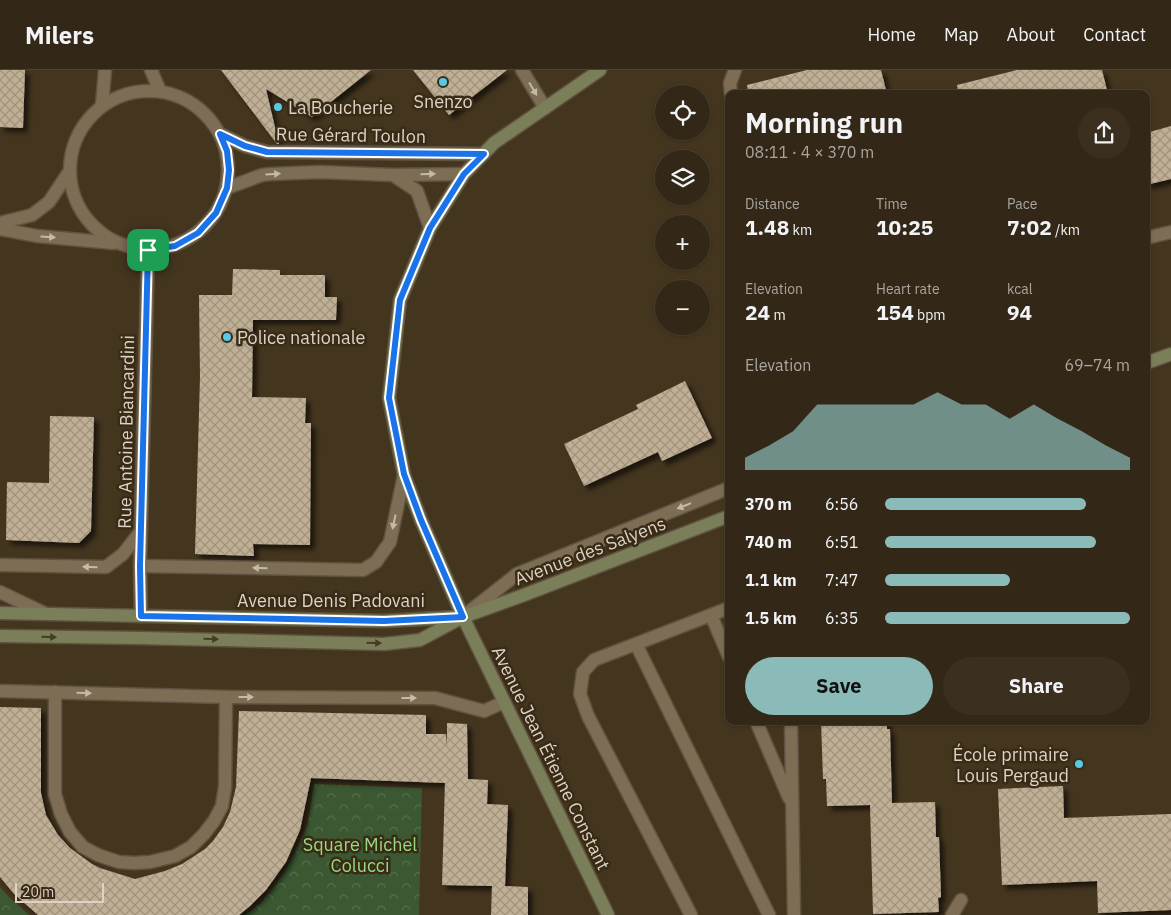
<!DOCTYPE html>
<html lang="en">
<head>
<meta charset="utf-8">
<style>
	:root { --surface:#332817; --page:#3b3020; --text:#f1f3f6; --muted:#a9a6a1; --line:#4e4436; --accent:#8bbbb9 }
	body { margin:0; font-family:"IBM Plex Sans",sans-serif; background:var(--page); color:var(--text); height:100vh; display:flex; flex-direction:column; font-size:19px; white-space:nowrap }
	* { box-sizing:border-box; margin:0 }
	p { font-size:16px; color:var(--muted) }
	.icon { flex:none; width:28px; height:28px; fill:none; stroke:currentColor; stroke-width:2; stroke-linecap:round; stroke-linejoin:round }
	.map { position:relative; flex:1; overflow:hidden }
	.sheet { position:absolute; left:725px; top:20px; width:425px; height:635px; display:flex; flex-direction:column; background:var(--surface); border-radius:10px; box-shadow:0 1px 4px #0004,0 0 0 1px var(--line) }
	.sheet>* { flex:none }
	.buttons { position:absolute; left:655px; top:15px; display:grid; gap:10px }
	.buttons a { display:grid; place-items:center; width:55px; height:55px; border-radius:50%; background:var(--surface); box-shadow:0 1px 4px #0004,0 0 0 1px var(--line); font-size:25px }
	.scale { position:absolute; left:15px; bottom:12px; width:89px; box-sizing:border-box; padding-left:5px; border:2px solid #dcd3c6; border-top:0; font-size:14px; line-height:18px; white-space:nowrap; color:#dcd3c6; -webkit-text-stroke:4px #392b15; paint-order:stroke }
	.pin { position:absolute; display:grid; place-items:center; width:42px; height:42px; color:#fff; margin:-21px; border-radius:10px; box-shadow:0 2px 8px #0006 }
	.round { display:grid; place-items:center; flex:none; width:52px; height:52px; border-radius:26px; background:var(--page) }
	.summary { display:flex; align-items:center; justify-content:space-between; height:85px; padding:0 20px }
	h1 { font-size:28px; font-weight:700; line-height:38px }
	.metrics { display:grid; grid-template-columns:repeat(3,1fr); gap:8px; height:85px; padding:5px 20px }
	.metrics div { display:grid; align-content:center }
	.metrics b { font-size:21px; font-weight:700 }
	.metrics small { font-size:14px; font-weight:400 }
	.metrics p { font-size:14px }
	.chart { height:140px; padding:10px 20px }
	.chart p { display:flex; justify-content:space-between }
	.chart svg { width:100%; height:90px; margin-top:5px; fill:var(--accent); opacity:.7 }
	.action { display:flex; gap:10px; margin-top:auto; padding:10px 20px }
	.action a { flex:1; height:58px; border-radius:30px; background:var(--accent); color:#111; font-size:20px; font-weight:700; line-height:58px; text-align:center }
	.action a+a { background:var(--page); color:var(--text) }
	ul { padding:0 20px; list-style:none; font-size:16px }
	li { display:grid; grid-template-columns:80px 60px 1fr; align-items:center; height:38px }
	li i { height:12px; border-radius:6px; background:var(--accent) }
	header { display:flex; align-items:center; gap:30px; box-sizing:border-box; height:70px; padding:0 25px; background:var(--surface); border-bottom:1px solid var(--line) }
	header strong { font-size:24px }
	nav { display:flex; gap:28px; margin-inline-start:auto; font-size:18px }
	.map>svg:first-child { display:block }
</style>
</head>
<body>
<header>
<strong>Milers</strong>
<nav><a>Home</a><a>Map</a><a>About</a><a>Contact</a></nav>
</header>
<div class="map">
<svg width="1171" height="845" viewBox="0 0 1171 845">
	<defs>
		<pattern id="park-crowns" width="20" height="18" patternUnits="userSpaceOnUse" patternTransform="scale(1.25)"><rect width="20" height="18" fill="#3b5832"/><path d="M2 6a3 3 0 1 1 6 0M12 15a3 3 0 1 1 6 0" fill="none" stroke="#576f4e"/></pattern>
		<pattern id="building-cross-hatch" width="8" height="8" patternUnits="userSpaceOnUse" patternTransform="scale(1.25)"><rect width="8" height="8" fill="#c0af95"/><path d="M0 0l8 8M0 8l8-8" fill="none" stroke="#a0937e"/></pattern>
		<filter id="shadow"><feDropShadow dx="4.5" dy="4.5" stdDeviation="2.5" flood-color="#0009"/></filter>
	</defs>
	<rect width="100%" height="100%" fill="#44351f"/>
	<!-- park -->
	<path fill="url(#park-crowns)" d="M314,714L422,718L419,845H245L261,833L283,804L295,782L308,754Z
		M0,817L9,827L29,845H0Z"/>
	<!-- building -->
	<path fill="url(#building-cross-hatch)" filter="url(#shadow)" d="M0,0H25L23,58L0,57Z
		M221,0H371L312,47L266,19L279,74H277Z
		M413,0H507L449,45Z
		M807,0H881L887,24H748L747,15Z
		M1017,0H1102L1108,24H958L957,15Z
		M1171,56V109L1146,115V63Z
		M233,199L280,200V205H325V227H337L336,250H253L252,327L306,328L305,353H311L310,475L253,474L254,486L195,484L200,307L199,225H232Z
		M685,311L712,368L662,391L658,382L584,416L564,374L638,339L636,335Z
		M50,346L94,347L91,461L79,473L6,470L7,412L49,413Z
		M0,637L41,638V723L46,745L58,765L70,778L92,794L100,798L135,809L165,801L182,794L205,779L213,771L223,757L230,742L236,717L239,641L426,645V664H446L447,677V653L467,654L468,709L488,710L487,734L508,735L505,816L528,817V845H491L492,816L442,815L445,713L311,708L300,760L286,792L266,820L250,836L239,845H38L14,824L0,807Z
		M821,651H887V659H890L892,733L935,732L936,767H939L941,827L938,828L939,842L873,844L870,735L827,736L826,709H823Z
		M1063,716L1064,748L1171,744V840L1098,843L1097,811L1002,815L998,719Z"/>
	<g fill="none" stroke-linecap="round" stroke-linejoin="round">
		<!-- lane casing -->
		<g stroke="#5f5340" stroke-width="15">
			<path id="lane" d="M0,495L106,497L123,484L141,461
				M140,496L363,500L376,492L390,472L404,405
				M0,522L44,543
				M465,545L517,504L729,418
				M711,545L729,587
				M636,574L769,845
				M0,621L226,627L435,628L484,641L504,632
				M756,651L789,728
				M791,651L794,845
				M691,845L588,646L580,624L583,602L594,590L729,538
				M952,845L961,830"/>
		</g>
		<!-- street casing -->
		<g stroke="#5f5340" stroke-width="15">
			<path id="street" d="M151,0L160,21
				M522,0L545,38
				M70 100a79 79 0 1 1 158 0a79 79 0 1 1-158 0Z
				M731,24L730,13L735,0
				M102,35L105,0
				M220,64L245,76L267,82L484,84
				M393,105L417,121L430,158
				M227,118L262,105L270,104L320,102L393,105L464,104
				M0,153L32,145L49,132L69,102
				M0,159L37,166L114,173
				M1146,168L1171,162
				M141,546L140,496L148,180
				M55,622V724L61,744L70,762L83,777L98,785L119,792L134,793L150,792L175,786L191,777L204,764L214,751L222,736L225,717L226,627"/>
		</g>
		<!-- secondary casing -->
		<g stroke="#5f5340" stroke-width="15">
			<path id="secondary" d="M600,0L494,73L464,104L430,158L400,230L389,328L404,405L421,450L463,547L608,845
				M1146,293L1171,284
				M0,543L384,551L458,547
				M0,566L140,568L384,574L420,570L463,547L524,525L729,446"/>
		</g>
		<!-- lane -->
		<use href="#lane" stroke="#7d6d55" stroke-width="12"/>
		<!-- street -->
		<use href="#street" stroke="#7d6d55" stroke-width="12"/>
		<!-- secondary -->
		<use href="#secondary" stroke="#7b7f59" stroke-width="12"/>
	</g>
	<!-- one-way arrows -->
	<defs><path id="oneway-solid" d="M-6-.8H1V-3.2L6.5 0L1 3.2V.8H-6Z" transform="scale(1.25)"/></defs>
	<g fill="#c4baaa">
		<use href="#oneway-solid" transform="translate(533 19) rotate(59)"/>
		<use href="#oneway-solid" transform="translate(273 104) rotate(-3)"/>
		<use href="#oneway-solid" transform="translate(428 104) rotate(-1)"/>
		<use href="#oneway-solid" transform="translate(48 167) rotate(4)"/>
		<use href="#oneway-solid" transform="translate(684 436) rotate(158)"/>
		<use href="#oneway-solid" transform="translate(394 452) rotate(102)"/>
		<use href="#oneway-solid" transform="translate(90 497) rotate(-179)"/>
		<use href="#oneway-solid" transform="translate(260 498) rotate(-179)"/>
		<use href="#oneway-solid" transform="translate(84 623) rotate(2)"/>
		<use href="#oneway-solid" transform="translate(246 627)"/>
		<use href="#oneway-solid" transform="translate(409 628)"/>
	</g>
	<g fill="#463c23">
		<use href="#oneway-solid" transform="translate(49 567) rotate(1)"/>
		<use href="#oneway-solid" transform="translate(211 569) rotate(1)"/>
		<use href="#oneway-solid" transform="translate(374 573) rotate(1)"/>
	</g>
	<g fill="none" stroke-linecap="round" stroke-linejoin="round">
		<!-- route casing -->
		<g stroke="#fff" stroke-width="10">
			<path id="route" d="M220,64L245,76L267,82L484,84L464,104L430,158L400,230L389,328L404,404L421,450L463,547L384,551L141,546L140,496L148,180L175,176L198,163L216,143L227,118L229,100L227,81Z"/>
		</g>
		<!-- route -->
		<use href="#route" stroke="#1a73e8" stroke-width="6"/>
	</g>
	<!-- markers -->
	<g fill="#58c9e3" stroke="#392b15" stroke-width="2">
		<circle cx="443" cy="12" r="5"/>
		<circle cx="278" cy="37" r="5"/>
		<circle cx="227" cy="267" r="5"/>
		<circle cx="1079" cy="694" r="5"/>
	</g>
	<g text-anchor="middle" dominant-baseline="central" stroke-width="5" stroke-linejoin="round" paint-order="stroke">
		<!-- poi labels -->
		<g font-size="18" fill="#dcd3c6" stroke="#392b15" text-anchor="start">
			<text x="443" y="31" text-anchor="middle">Snenzo</text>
			<text x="288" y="37">La Boucherie</text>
			<text x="237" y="267">Police nationale</text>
			<text x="1069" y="684" text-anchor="end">École primaire<tspan x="1069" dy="21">Louis Pergaud</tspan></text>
		</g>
		<!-- street labels -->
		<g font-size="18" fill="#dcd3c6" stroke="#392b15">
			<text transform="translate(351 65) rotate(1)">Rue Gérard Toulon</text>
			<text transform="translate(126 362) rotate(-89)">Rue Antoine Biancardini</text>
			<text transform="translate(590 481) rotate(-21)">Avenue des Salyens</text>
			<text x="331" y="530">Avenue Denis Padovani</text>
			<text transform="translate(551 688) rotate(64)">Avenue Jean Étienne Constant</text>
		</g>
		<!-- park labels -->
		<g font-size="18" fill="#94da80" stroke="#392b15">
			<text x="360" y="774">Square Michel<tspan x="360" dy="21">Colucci</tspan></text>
		</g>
	</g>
</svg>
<div class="buttons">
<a><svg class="icon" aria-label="locate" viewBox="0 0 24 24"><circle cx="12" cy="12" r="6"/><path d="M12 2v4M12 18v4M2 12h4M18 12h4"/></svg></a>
<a><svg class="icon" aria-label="layers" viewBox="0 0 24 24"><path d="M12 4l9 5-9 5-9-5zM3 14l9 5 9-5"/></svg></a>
<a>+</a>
<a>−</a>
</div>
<div class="scale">20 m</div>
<div class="pin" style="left:148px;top:180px;background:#1e9e55"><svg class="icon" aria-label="arrive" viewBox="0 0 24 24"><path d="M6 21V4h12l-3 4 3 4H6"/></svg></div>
<section class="sheet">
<div class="summary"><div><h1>Morning run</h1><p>08:11 · 4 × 370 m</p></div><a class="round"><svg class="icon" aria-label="share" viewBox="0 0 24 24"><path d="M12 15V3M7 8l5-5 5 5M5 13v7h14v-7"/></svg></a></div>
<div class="metrics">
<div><p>Distance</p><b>1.48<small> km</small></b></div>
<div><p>Time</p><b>10:25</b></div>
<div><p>Pace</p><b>7:02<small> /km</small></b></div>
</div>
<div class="metrics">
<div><p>Elevation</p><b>24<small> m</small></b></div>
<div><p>Heart rate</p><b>154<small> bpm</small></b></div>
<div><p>kcal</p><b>94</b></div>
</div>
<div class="chart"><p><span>Elevation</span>69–74 m</p>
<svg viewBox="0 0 160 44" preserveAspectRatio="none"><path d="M0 44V38L10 32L20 25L30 12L40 12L50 12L60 12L70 12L80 6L90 12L100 12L110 19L120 12L130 19L140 25L150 32L160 38V44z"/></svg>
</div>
<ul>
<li><b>370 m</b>6:56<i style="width:82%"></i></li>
<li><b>740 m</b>6:51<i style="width:86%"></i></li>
<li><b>1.1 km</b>7:47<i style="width:51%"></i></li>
<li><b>1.5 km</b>6:35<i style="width:100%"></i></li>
</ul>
<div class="action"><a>Save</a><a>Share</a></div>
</section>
</div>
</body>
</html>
